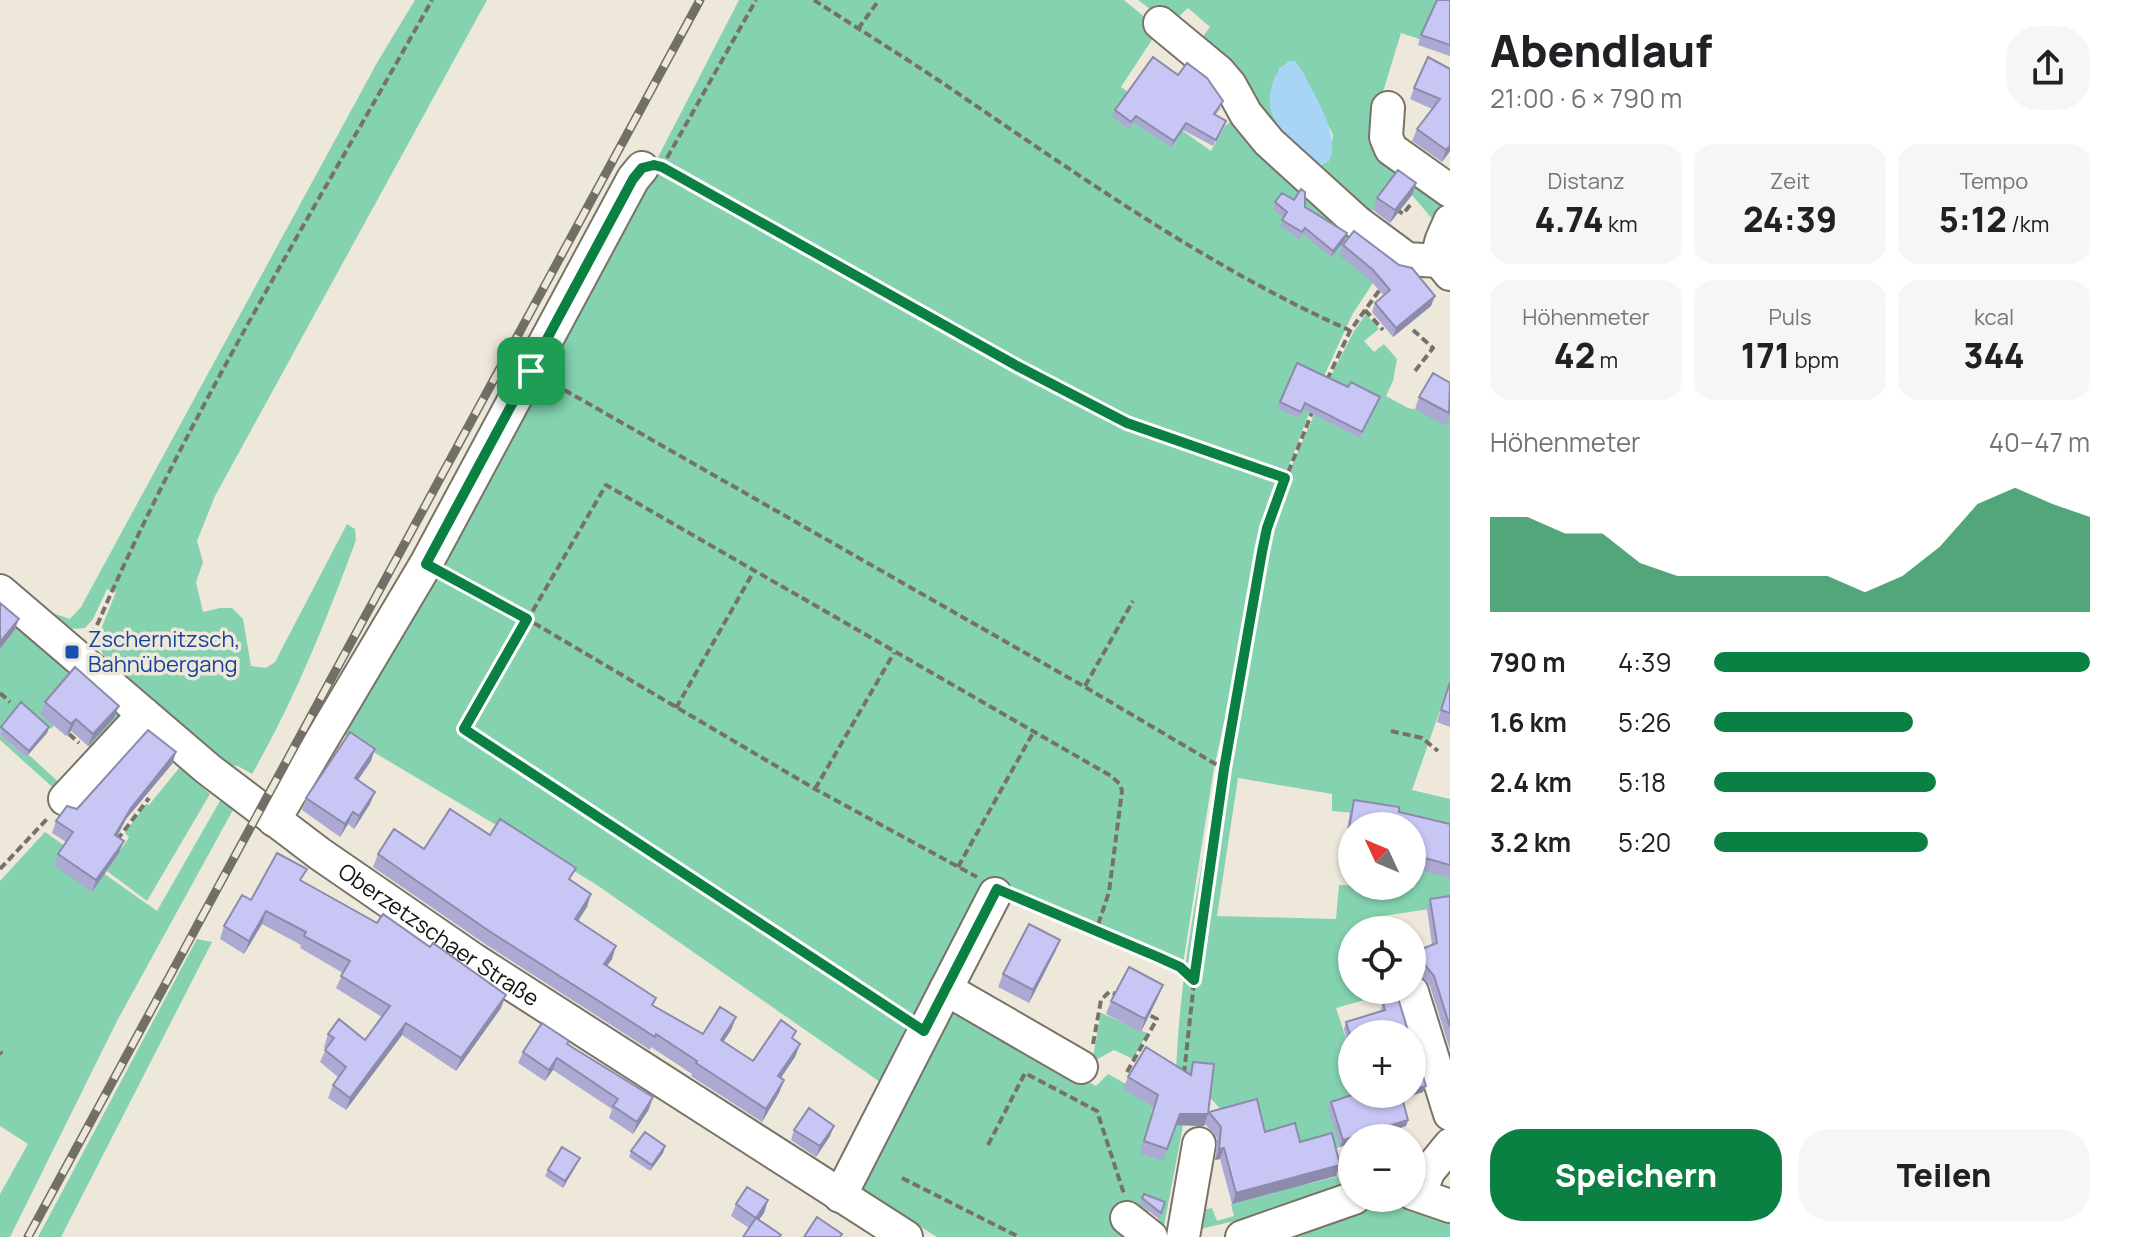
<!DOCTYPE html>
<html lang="de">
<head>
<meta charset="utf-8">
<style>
	:root { --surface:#fff; --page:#f6f6f6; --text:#202124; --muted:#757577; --accent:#0b8043 }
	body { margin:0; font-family:Manrope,sans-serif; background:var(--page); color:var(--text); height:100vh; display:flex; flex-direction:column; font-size:30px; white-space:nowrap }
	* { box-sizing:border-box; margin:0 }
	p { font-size:26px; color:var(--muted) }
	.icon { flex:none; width:44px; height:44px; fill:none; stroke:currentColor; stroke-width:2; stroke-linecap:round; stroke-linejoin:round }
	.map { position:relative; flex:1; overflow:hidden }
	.side { display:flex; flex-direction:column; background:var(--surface); width:680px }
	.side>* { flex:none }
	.needle { width:52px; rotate:314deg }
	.tools { position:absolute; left:1338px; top:812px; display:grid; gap:16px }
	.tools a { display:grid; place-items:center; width:88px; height:88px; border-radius:50%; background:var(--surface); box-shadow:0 2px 6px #0004; font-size:40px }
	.pin { position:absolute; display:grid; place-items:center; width:68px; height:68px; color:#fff; margin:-34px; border-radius:16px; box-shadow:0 4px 12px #0006 }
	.round { display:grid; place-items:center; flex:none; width:84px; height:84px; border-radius:32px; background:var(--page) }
	.headline { display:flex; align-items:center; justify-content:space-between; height:136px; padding:0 40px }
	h1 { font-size:44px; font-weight:800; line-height:60px }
	.figures { display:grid; grid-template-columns:repeat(3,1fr); gap:12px; height:136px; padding:8px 40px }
	.figures div { display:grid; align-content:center; border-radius:20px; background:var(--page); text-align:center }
	.figures b { font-size:34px; font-weight:800 }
	.figures small { font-size:22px; font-weight:400 }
	.figures p { font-size:22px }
	.chart { height:224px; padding:16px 40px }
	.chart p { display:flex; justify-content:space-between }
	.chart svg { width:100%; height:144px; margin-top:8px; fill:var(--accent); opacity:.7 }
	.primary-button { display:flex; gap:16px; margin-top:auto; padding:16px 40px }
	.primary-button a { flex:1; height:92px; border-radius:32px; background:var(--accent); color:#fff; font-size:32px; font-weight:800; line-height:92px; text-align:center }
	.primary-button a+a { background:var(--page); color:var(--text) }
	ul { padding:0 40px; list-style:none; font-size:26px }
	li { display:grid; grid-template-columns:128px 96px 1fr; align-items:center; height:60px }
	li i { height:20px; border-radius:10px; background:var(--accent) }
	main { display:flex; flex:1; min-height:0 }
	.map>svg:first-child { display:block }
</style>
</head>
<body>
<main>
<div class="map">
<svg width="1450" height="1237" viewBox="0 0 1450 1237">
	<rect width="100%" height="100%" fill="#eee8db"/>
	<!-- green -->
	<path fill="#84d2af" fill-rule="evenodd" d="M415,0H487L215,496L197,541L203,562L196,582L203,612L220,608H232L243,619L251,666L266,668L275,662L347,524L355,529L356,540C326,621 295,699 252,774L238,766L226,765L111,670L99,646V634L116,592L107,589L93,619L85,628C65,632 52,620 37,608L70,619L81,607L378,61Z
		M739,0H1124L1159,29L1121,87L1211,151L1225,126L1240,114L1386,263L1352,315L1320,385L1272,509L1261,545L1267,546L1287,477L1332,374L1354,331L1366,314L1379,329L1364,341L1374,352L1384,344L1397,359L1393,381L1386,396L1408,408L1450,416V688H1448L1412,790L1450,799V838C1412,826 1372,813 1332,811V794L1238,778L1217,916L1336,919L1339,885L1414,888L1420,870L1450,875V906L1369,918L1370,930H1352V990H1379V996L1336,1008L1349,1047H1352V1082L1347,1084L1352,1100L1340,1147L1330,1151L1341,1186L1239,1220L1191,1231L1192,1212L1212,1208L1217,1221L1234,1216L1231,1204L1274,1193L1228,1117L1188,1074L1183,1126L1163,1231L1156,1226L1162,1208L1151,1204L1139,1237H937L854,1186L948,1002L1096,1086L1108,1074L1126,1084L1154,1107L1151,1112L1176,1126C1172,1008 1197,890 1219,775C1230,723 1242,671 1247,619L1214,768L1183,964L1177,970L989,891L883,1084L594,883L338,731L654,165ZM1300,1153L1336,1176L1335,1177L1308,1184Z
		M1138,0H1442L1437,45L1401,33L1375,118L1450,195L1439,227L1412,195L1394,182L1366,219L1336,196L1200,40L1210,27L1188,8L1174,21L1162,18ZM1290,61L1301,69L1333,135L1329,161L1321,165L1276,127L1279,69Z
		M0,609L127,718L96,752L87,745L112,716L58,720L51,729L38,719L0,731V649L14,631Z
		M0,735L26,757L29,755L64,787L59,793L0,740Z
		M180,767L210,794L147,901L107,871L129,837L125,833L146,804L149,805Z
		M221,799L234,808L117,1021L10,1237H0V1194L28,1144L0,1126V881L45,832L157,911Z
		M197,939L212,942L61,1237H38Z
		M1101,1013L1147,1033L1133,1059L1114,1050L1092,1062Z
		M1377,1206L1412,1208L1450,1221V1237H1275L1357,1209Z"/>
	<!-- water -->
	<path fill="#a8d5f5" d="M1290,61H1295L1301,69C1313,93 1342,136 1329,161L1321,165C1312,159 1304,152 1296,145C1277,127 1264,113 1272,85C1275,74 1280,67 1290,61Z"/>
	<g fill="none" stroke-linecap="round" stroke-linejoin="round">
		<!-- minor casing -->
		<g stroke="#797367" stroke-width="36">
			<g id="minor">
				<path d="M1160,23L1218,71L1230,85L1246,114L1269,142L1357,222L1407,259L1439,261"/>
				<path d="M1388,108L1386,137L1391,149L1450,191"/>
				<path d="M1450,221C1441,243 1431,254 1450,274"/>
				<path id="s1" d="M0,591L208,769L320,854L474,960L906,1237"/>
				<path d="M65,799L144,714"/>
				<path d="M274,820L426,564L633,179L642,168"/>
				<path d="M946,989L995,894"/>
				<path d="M1412,992L1450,1114"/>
				<path d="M1412,1193L1450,1206"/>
				<path d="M1420,1194L1428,1172L1450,1145"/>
				<path d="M840,1196L946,989L1081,1067"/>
				<path d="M1127,1218L1151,1237"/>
				<path d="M1183,1237L1199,1144"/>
				<path d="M1242,1237L1354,1198"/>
			</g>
		</g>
		<!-- path -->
		<path stroke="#76726a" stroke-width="4" stroke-dasharray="8 4" stroke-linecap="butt" d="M814,0C863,32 914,63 963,97C1087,181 1212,269 1349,330
			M858,29L879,0
			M667,158L756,0
			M667,170L1017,366L1127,423L1285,478
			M1396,209L1403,214L1411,204
			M1365,310L1383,330
			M1413,330L1433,348L1415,371
			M1327,380L1350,331L1381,288
			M554,384L1085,687L1224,769
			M450,576L527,619L815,789L977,877
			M90,635L98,623C192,406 317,206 432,0
			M1085,686L1133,601
			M0,693L10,702
			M676,708L754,571
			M1391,731L1422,738L1438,751
			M69,734L79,743
			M815,789L894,653
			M117,840L149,798
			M958,867L1033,733
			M0,869L47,819
			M1022,900L1180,967L1194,980
			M902,1016L464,729L606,485L1111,776L1120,784L1122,791L1109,892L1096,931
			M1093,1044L1101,1000L1109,992L1116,994
			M0,1052L2,1054
			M1127,1072L1157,1019L1149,1015
			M1184,1074L1202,908L1262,552L1278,498L1313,410
			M988,1145L1025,1073L1097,1111L1124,1194
			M902,1178L1019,1237"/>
		<!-- minor -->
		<use href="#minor" stroke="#fff" stroke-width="32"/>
		<!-- rail casing -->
		<g stroke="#726f66" stroke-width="9">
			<path id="rail" d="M28,1237L700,0"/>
		</g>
		<!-- rail -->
		<use href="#rail" stroke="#eee8db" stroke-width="6" stroke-dasharray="18" stroke-linecap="butt"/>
	</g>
	<!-- wall -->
	<path fill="#acaad2" d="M1450,0V56L1418,45L1421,35Z
		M1450,69V151L1442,162L1412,141L1417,129L1432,109L1410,99L1414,88Z
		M1221,108L1215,115L1226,121L1213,146L1183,130L1171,147L1134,123L1129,129L1112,116L1115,110Z
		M1416,183L1412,195L1390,223L1373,210L1377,198Z
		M1275,202L1305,207L1345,240L1331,257L1303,234L1300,239L1280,226L1283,218L1273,209Z
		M1343,245L1431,306L1393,337L1372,312L1375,303L1384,296L1370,280L1339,255Z
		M1450,383V416L1445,426L1415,409L1419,397Z
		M1280,402L1377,404L1360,438L1303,409L1299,418L1277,408Z
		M1450,681V727L1437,722Z
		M45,702L114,718L88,746L71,731L66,736L40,714Z
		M1,727H49L47,733L26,757L0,735Z
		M176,752L172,764L126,819L117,837L124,841L119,853L92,892L54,865L58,854L66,842L52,833L56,821Z
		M371,761L358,780L370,804L354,829L348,824L340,837L302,810L306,798Z
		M1354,800L1450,824V878L1412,868V826H1352V848L1344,847L1350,812Z
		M490,835L572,881L587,907L578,920L612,959L607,966L653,1006L703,1034L736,1017L731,1030L723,1042L753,1061L793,1039L800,1044L795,1057L781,1078L784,1080L779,1093L762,1122L691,1076L692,1074L651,1047L650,1050L485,944L373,867L378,854L424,849Z
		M302,881L501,1008L456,1071L402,1035L346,1110L328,1098L333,1085L338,1077L320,1062L326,1049L324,1047L328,1034L365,1040L382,1017L336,988L343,973L300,948L301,945L262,924L244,954L220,939L224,926Z
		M1450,896V1050L1430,986L1421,976L1415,960L1419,950L1432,945L1427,909L1430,899Z
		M1060,940L1055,952L1029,1003L998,987L1003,974Z
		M1158,997L1141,1032L1106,1014L1111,1001Z
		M1383,1003L1409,1034H1352V1047L1349,1048L1344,1029L1346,1022L1382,1011L1381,1009Z
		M568,1044L649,1109L633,1134L609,1118L612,1109L553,1070L545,1081L518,1063L523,1052Z
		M1193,1062L1208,1113L1300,1142L1336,1176L1232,1204L1220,1159L1215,1160L1217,1138L1205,1124L1204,1126L1175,1125L1163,1161L1140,1153L1154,1107L1123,1089L1128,1077L1189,1073Z
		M1426,1086L1423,1092L1402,1099L1408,1120L1406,1126L1368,1138H1352L1340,1147L1328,1108L1331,1102Z
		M794,1130L830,1136L816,1157L791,1140Z
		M665,1146L663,1153L650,1171L629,1157L631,1151Z
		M577,1164L563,1188L545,1176L548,1170Z
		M1144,1194L1165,1202L1159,1219L1140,1204Z
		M768,1200L764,1213L759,1220L749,1228L731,1216L736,1204Z"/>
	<!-- shaded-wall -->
	<path fill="#8c8bab" d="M1186,123L1183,130L1171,147L1174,141Z
		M1450,145V151L1442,162L1446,150Z
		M1416,183L1412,195L1390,223L1395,210Z
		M1347,233L1345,240L1331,257L1333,251Z
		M1435,296L1431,306L1393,337L1396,328Z
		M19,619L14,631L0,649V642Z
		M119,706L114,718L88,746L93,734Z
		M76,719L71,731L66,736L71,724Z
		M49,727L47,733L26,757L29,751Z
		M375,749L371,761L351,790L355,778Z
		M176,752L172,764L126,819L111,847L115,835L131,808Z
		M375,792L370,804L354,829L359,816Z
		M353,812L348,824L340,837L345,824Z
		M124,841L119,853L92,892L96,880Z
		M591,894L587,907L571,932L575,919Z
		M266,911L262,924L244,954L249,941Z
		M1060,940L1055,952L1029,1003L1033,990Z
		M616,946L612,959L599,977L604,964Z
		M1163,985L1158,997L1141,1032L1145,1019Z
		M506,995L501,1008L456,1071L461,1058Z
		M736,1017L731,1030L716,1053L721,1040Z
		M406,1023L402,1035L346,1110L350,1098Z
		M800,1044L795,1057L773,1089L778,1076Z
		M557,1058L553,1070L545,1081L549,1070Z
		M784,1080L779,1093L762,1122L766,1109Z
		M1426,1086L1423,1092L1398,1100L1401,1094H1412V1090Z
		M653,1097L649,1109L633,1134L637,1122Z
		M1180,1114H1208L1204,1126L1175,1125Z
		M1408,1120L1406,1126L1368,1138H1352V1143L1340,1147L1343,1140Z
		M834,1126L830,1136L816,1157L820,1146Z
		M665,1146L663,1153L650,1171L652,1165Z
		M1224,1148L1220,1159L1215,1160L1219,1149Z
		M580,1158L577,1164L563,1188L565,1181Z
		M1340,1165L1336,1176L1232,1204L1236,1193Z
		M768,1200L764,1213L751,1230L756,1218Z"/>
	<!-- building -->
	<path fill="#c8c6f4" stroke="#8c8bab" stroke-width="2" d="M1437,0H1450V45L1421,35Z
		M1153,57L1178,75L1187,63L1207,78L1223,101L1214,114L1226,121L1216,140L1186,123L1174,141L1136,116L1131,122L1115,110Z
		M1428,57L1450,69V145L1446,150L1417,129L1440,99L1414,88Z
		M1398,170L1416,183L1395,210L1377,198Z
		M1301,189L1305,192V207L1347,233L1333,251L1305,228L1302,232L1282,220L1287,212L1275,202L1282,193L1294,200Z
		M1354,231L1399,265L1412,268L1435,296L1396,328L1375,303L1390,290L1373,270L1343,245Z
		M1297,363L1348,387L1351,382L1380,397L1362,432L1305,403L1301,412L1280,402Z
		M1433,373L1450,383L1449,413L1419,397Z
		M0,603L19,619L0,642Z
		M75,667L119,706L93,734L76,719L71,724L45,702Z
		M1450,682V713L1441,710Z
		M21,702L49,727L29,751L1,727Z
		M148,730L176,752L131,808L115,835L124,841L96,880L58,854L73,832L56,821L67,806L77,809Z
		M350,732L375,749L355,778L375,792L359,816L353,812L345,824L306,798Z
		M1354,800L1399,807V812L1450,824V865L1414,855L1416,846L1412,845V826H1352V835H1348Z
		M450,809L490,835L500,819L576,868L569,879L591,894L575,919L616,946L604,964L656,998L652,1005L703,1034L720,1007L736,1017L721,1040L753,1061L781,1020L796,1031L792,1038L800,1044L778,1076L784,1080L766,1109L696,1063L697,1061L656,1034L655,1037L489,931L378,854L394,829L424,849Z
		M277,853L307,869L300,880L377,923L383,914L430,947L433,943L506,995L461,1058L406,1023L350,1098L333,1085L346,1067L325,1050L334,1038L328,1034L339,1019L365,1040L390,1006L341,976L350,961L304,936L306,932L266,911L249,941L224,926L242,895L251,900Z
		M1450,896V1027L1434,976L1425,965L1419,950L1437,943L1430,899Z
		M1029,924L1060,940L1033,990L1003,974Z
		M1129,967L1163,985L1145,1019L1111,1001Z
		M1398,998L1409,1034H1352V1042L1346,1022L1385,1010L1383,1003Z
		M542,1023L569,1041L567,1044L653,1097L637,1122L613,1106L618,1099L557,1058L549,1070L523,1052Z
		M1412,1042L1426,1086L1412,1090Z
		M1146,1047L1191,1075L1193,1062L1214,1064L1208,1114H1180L1167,1149L1144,1141L1158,1095L1128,1077Z
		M1355,1094H1401L1408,1120L1343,1140L1331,1102Z
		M1257,1099L1265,1132L1295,1123L1300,1142L1332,1133L1340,1165L1236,1193L1224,1148L1219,1149L1221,1127L1209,1112Z
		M809,1108L834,1126L820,1146L794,1130Z
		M645,1132L665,1146L652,1165L631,1151Z
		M562,1147L580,1158L565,1181L548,1170Z
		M747,1187L768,1200L756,1218L736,1204Z
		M1144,1194L1165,1202L1161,1213L1142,1198Z
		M817,1217L842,1234L840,1237H804Z
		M756,1218L781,1235L779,1237H743Z"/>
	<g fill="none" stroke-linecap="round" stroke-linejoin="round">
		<!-- route casing -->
		<g stroke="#fff" stroke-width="16">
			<path id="route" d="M654,165L662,167L1017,366L1127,423L1285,478L1267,528L1262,552L1224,769L1194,980L1180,967L1158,957L997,889L924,1031L464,729L527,619L426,564L633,179L642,168Z"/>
		</g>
		<!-- route -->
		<use href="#route" stroke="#0b8043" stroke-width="10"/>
	</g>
	<!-- markers -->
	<rect fill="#1a4fb4" stroke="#eee8db" stroke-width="3" x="64" y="644" width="16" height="16" rx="4"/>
	<g text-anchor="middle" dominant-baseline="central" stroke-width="7" stroke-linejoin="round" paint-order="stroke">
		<!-- transit labels -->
		<g font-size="22" fill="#164399" stroke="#eee8db" text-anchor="start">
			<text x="88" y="639">Zschernitzsch,<tspan x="88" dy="25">Bahnübergang</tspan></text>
		</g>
		<!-- street labels -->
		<g font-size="22" fill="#14120d" stroke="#eee8db">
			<text stroke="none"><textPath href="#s1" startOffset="558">Oberzetzschaer Straße</textPath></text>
		</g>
	</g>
</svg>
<div class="tools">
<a><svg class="needle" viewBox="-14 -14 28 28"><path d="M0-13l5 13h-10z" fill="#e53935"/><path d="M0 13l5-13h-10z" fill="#757577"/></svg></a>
<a><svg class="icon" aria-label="locate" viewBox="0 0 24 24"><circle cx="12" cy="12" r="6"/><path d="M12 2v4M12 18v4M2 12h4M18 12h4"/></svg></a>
<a>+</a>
<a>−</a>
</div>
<div class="pin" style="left:531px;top:371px;background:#1e9e55"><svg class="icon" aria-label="arrive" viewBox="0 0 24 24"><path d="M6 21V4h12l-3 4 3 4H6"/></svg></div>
</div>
<section class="side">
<div class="headline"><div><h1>Abendlauf</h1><p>21:00 · 6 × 790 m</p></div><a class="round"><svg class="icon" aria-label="share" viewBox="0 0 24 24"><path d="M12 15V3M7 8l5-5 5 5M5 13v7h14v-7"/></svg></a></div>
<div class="figures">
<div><p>Distanz</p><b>4.74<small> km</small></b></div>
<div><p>Zeit</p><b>24:39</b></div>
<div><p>Tempo</p><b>5:12<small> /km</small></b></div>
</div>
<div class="figures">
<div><p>Höhenmeter</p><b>42<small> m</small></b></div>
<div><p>Puls</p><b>171<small> bpm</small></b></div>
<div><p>kcal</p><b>344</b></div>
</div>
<div class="chart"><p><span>Höhenmeter</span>40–47 m</p>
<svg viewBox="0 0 160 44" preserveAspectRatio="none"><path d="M0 44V15L10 15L20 20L30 20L40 29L50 33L60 33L70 33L80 33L90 33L100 38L110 33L120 24L130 11L140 6L150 11L160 15V44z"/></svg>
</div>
<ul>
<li><b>790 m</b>4:39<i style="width:100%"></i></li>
<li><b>1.6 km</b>5:26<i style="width:53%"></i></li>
<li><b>2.4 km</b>5:18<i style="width:59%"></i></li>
<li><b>3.2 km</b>5:20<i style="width:57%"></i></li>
</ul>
<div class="primary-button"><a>Speichern</a><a>Teilen</a></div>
</section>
</main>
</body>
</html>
